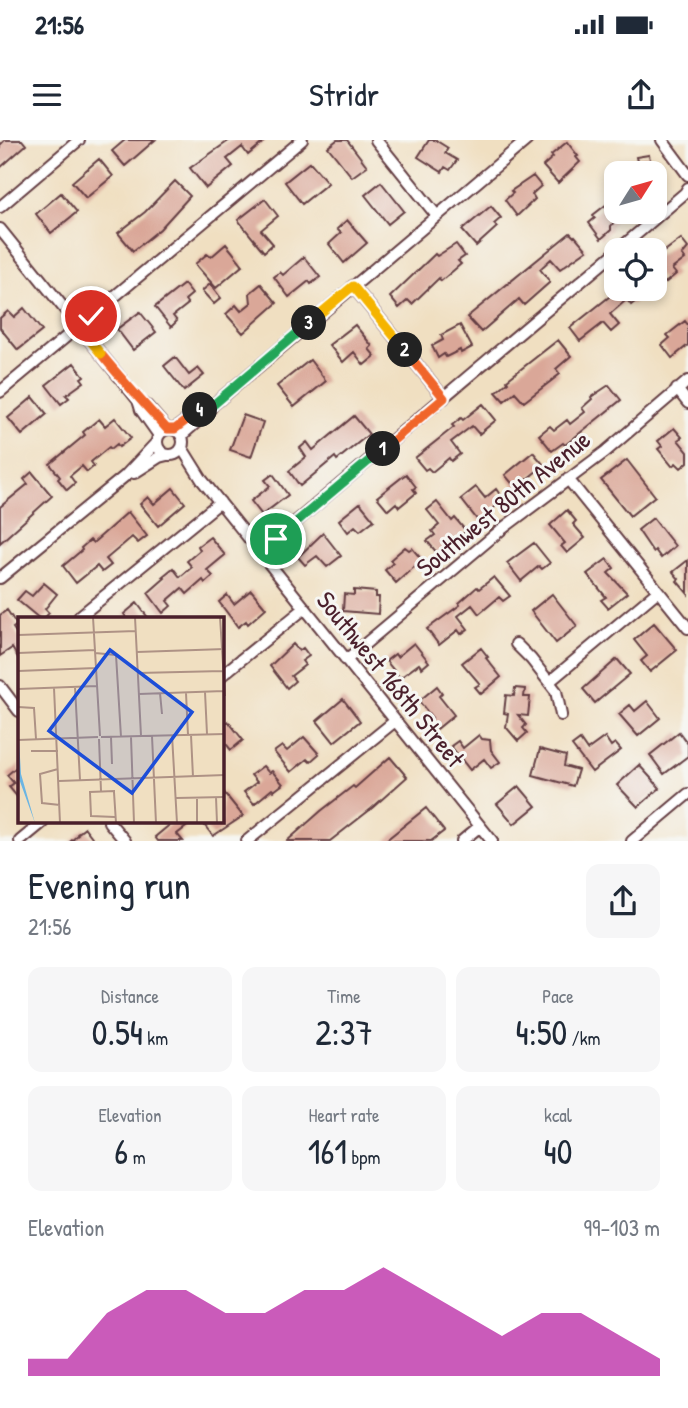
<!DOCTYPE html>
<html lang="en">
<head>
<meta charset="utf-8">
<style>
	:root { --surface:#fff; --page:#f6f6f7; --text:#1f2937; --muted:#747a83; --accent:#b5179e }
	body { margin:0; font-family:"Patrick Hand",sans-serif; background:var(--page); color:var(--text); height:100vh; display:flex; flex-direction:column; font-size:26px; white-space:nowrap }
	* { box-sizing:border-box; margin:0 }
	p { font-size:23px; color:var(--muted) }
	.icon { flex:none; width:38px; height:38px; fill:none; stroke:currentColor; stroke-width:2; stroke-linecap:round; stroke-linejoin:round }
	.map { position:relative; height:701px; overflow:hidden }
	.panel { display:flex; flex-direction:column; background:var(--surface); flex:1 }
	.panel>* { flex:none }
	.needle { width:46px; rotate:53deg }
	.fabs { position:absolute; left:604px; top:21px; display:grid; gap:14px }
	.fabs a { display:grid; place-items:center; width:63px; height:63px; border-radius:14px; background:var(--surface); box-shadow:0 4px 10px #0003; font-size:35px }
	.pin { position:absolute; display:grid; place-items:center; width:60px; height:60px; color:#fff; margin:-30px; border:4px solid #fff; border-radius:50%; box-shadow:0 2px 7px #0007 }
	.km { position:absolute; width:35px; height:35px; margin:-18px; border-radius:50%; background:#222; color:#fff; font-size:19px; line-height:35px; text-align:center }
	.round { display:grid; place-items:center; flex:none; width:74px; height:74px; border-radius:14px; background:var(--page) }
	.head { display:flex; align-items:center; justify-content:space-between; height:119px; padding:0 28px }
	h1 { font-size:38px; font-weight:600; line-height:52px }
	.metrics { display:grid; grid-template-columns:repeat(3,1fr); gap:10px; height:119px; padding:7px 28px }
	.metrics div { display:grid; align-content:center; border-radius:14px; background:var(--page); text-align:center }
	.metrics b { font-size:35px; font-weight:600 }
	.metrics small { font-size:19px; font-weight:400 }
	.metrics p { font-size:19px }
	.chart { height:196px; padding:14px 28px }
	.chart p { display:flex; justify-content:space-between }
	.chart svg { width:100%; height:126px; margin-top:7px; fill:var(--accent); opacity:.7 }
	.status { display:flex; justify-content:space-between; align-items:center; height:49px; padding:0 35px; background:var(--surface); direction:ltr }
	.status svg { height:19px; fill:currentColor }
	header { display:flex; justify-content:space-between; align-items:center; height:91px; padding:0 28px; background:var(--surface); font-size:32px; font-weight:600 }
	.map>svg:first-child { display:block }
</style>
</head>
<body>
<div class="status"><b>21:56</b><svg viewBox="0 0 49 12"><path d="M0 12V9h3v3zM5 12V6h3v6zM10 12V3h3v9zM15 12V0h3v12zM26 1h20v11H26zM47 4h2v5h-2z"/></svg></div>
<header><svg class="icon" aria-label="menu" viewBox="0 0 24 24"><path d="M4 6h16M4 12h16M4 18h16"/></svg>Stridr<svg class="icon" aria-label="share" viewBox="0 0 24 24"><path d="M12 15V3M7 8l5-5 5 5M5 13v7h14v-7"/></svg></header>
<div class="map">
<svg width="688" height="701" viewBox="0 0 688 701">
	<rect width="100%" height="100%" fill="#f6f6f2"/>
	<filter id="ink" filterUnits="userSpaceOnUse"><feTurbulence type="fractalNoise" baseFrequency=".0143" numOctaves="2"/><feDisplacementMap in="SourceGraphic" scale="14" xChannelSelector="R" yChannelSelector="G"/><feConvolveMatrix kernelMatrix="1 2 1 2 8 2 1 2 1" color-interpolation-filters="sRGB"/></filter>
	<filter id="wash" filterUnits="userSpaceOnUse"><feTurbulence type="fractalNoise" baseFrequency=".00686" numOctaves="4" result="noise"/><feDisplacementMap in="SourceGraphic" scale="28" xChannelSelector="R" yChannelSelector="G"/><feGaussianBlur stdDeviation="1.57" result="paint"/><feColorMatrix in="noise" values="0 0 0 0 0 0 0 0 0 0 0 0 0 0 0 0 0 1.4 0 .05"/><feComposite in="paint" operator="in"/></filter>
	<g filter="url(#wash)">
		<rect width="100%" height="100%" fill="#f0dfc1"/>
		<g id="blocks">
			<!-- building -->
			<path fill="#daa798" d="M5,0H22L26,5L0,28V5Z
				M125,0H155L125,26L112,11Z
				M230,0H266L248,15L242,7L227,19L233,26L206,48L190,28Z
				M337,0H347L367,26L352,37L328,7Z
				M429,0H435L448,8L445,13L457,20L450,30L445,27L442,32L418,17Z
				M567,2L578,16L576,17L580,22L558,43L543,26L553,17L551,15Z
				M649,15L653,33H622V30L638,26L636,17Z
				M99,19L113,36L86,58L72,42Z
				M310,22L328,43L302,64L285,42Z
				M533,36L541,46L532,54L535,59L517,76L505,60L513,53L511,51Z
				M175,41L190,56L160,89L133,111L118,93L145,72Z
				M381,42L404,71L388,84L365,55Z
				M61,53L77,72L51,93L36,74Z
				M616,57V72H627L615,81L611,86V90L601,99L589,83L595,78L593,75Z
				M265,59L278,76L261,90L273,104L264,112L238,80Z
				M491,66L501,78L494,84L497,87L476,106L462,90Z
				M347,80L367,103L344,123L329,104L341,93L337,89Z
				M570,93L574,97L575,96L587,110L560,129L551,119L540,129L550,142L524,165L519,159L481,192L467,177Z
				M681,99L688,108L682,115L685,119L672,129L676,134L665,143L654,130V119Z
				M226,104L243,125L216,148L195,124L207,114L211,117Z
				M456,104L465,116L458,121L461,124L441,141L439,138L412,164L408,160L399,168L390,157L435,114L437,116Z
				M304,117L320,137L311,144L309,141L289,157L274,137L280,132L283,135Z
				M184,144L192,154L185,160L188,164L173,176L177,181L171,187L155,167Z
				M210,144L221,158L214,164L202,151Z
				M261,144L277,163L243,193L226,174L236,165L241,171L251,163L250,153Z
				M619,149H651L631,165L628,161H625L610,174L619,185L611,192L603,183L580,201L570,188Z
				M24,168L42,191L18,210L0,188V178L8,171L14,177Z
				M140,172L156,192L133,210L117,189Z
				M685,181L688,185V205L672,218L662,205L670,198L667,195Z
				M355,185L372,206L369,209L375,216L364,225L354,212L343,222L329,205Z
				M460,185L472,207L461,213L460,210L446,217L444,214L438,218L432,206L443,200L441,195Z
				M558,200L571,216L556,229L560,234L524,262L515,252L504,261L496,252L508,242L507,240Z
				M175,217L189,235L198,228L204,235L184,251L164,226Z
				M310,220L326,241L294,267L277,246Z
				M74,223L84,236L81,238L84,242L66,255L69,258L61,264L46,245Z
				M609,245L621,260L565,305L563,303L552,311L539,295L550,286L554,290L567,280L570,284L585,272L582,268L592,259L591,257Z
				M33,257L47,274L22,295L8,278Z
				M483,264L496,280L479,294L472,286L451,302L460,314L451,321L449,318L432,332L428,328L425,330L415,318L454,287L452,285L461,278L463,280Z
				M243,275L263,282L251,317L230,310Z
				M354,276L369,294L337,320L335,317L300,346L289,331L306,317L300,308L307,302L313,310Z
				M115,278L131,298L119,307L117,304L111,309L109,307L91,322L94,326L87,332L82,326L70,336L75,343L67,350L58,339L60,337L50,324L85,295L83,292L99,279L105,286Z
				M674,288L682,297L678,300L688,312V322L681,328L676,323L672,326L658,309L662,306L658,301Z
				M533,312L544,325L516,348L505,335Z
				M627,320L655,356L630,376L601,340Z
				M32,332L52,356L0,403V367L28,344L24,339Z
				M273,334L288,355L262,375L251,361L270,346L265,340Z
				M406,334L416,347L413,349L416,353L399,367L396,363L388,370L377,357Z
				M476,347L485,358L496,349L503,359L479,382L461,359Z
				M173,348L185,363L158,386L140,364L148,357L154,364Z
				M437,362L452,381L455,378L466,391L438,414L427,401L435,395L432,391L439,385L427,370Z
				M360,363L374,380L360,391L355,386L348,392L339,380Z
				M567,370L576,381L573,384L585,398L567,413L561,406L565,403L550,385Z
				M128,372L147,396L138,403L132,397L106,419L111,425L102,432L97,426L76,443L63,426L82,410L81,408L90,400L93,403Z
				M653,378L675,406L661,418L655,410L653,412L638,390Z
				M323,393L341,416L327,427L317,416L305,425L298,417Z
				M210,397L225,415L207,430L213,436L205,443L203,440L187,454L182,448L167,461L171,466L163,473L148,453L165,438L163,436L173,428L180,437L192,427L187,421L200,410L198,406Z
				M534,403L550,423L542,429L539,426L521,441L507,423Z
				M405,407L409,410L412,408L422,420L396,443L385,430L393,423L390,420Z
				M607,419L614,428L608,433L627,453L608,468L601,460L606,457L587,434Z
				M688,420V454L677,441L679,439L673,432Z
				M494,437L510,456L503,461L499,457L479,474L472,465L458,476L468,489L461,494L458,490L439,505L427,489L460,465L459,463L477,447L479,449Z
				M44,443L57,454L45,469L49,473L44,479H40L17,460L25,451L32,456Z
				M251,450L266,468L248,484L246,481L238,487L219,462L227,455L234,464Z
				M354,450L376,452V457H379L378,474L343,471L344,454L354,455Z
				M552,454L577,486L556,503L531,471Z
				M137,463L149,479H127L124,474Z
				M7,470L17,485L13,488L19,497V519L12,508L0,516V475Z
				M654,483L677,510L650,532L641,521L647,516L634,500Z
				M414,503L429,522L422,528L419,524L400,538L386,521L395,514L397,517Z
				M293,504L299,511L303,508L309,516L302,521L305,525L291,536L295,541L287,548L270,526Z
				M481,508L488,517L486,518L501,537L481,554L475,547L480,544L462,523Z
				M617,519L630,534L595,563L583,549Z
				M437,546L442,553L439,556L454,575L437,589L430,580L432,578L419,561Z
				M515,548L525,549L524,557H530L528,576L518,575L526,585L523,588L527,593L518,601L506,587L508,574L504,573L506,555L514,556Z
				M343,559L360,581L334,602L317,581Z
				M647,561L660,578L638,596L619,574L630,565L635,571Z
				M228,581L243,600L231,610L222,599V586Z
				M679,592L688,604V616L664,634L650,615Z
				M479,595L482,599L490,600L491,610L500,622L491,628L484,619L470,630L451,606L458,601L463,608Z
				M304,597L319,614L310,622L307,619L291,632L274,612L282,606L287,611Z
				M605,597L611,606L615,603L621,610L592,632L572,606L580,600L587,610Z
				M540,609L566,616L564,626L578,630L573,646L533,635Z
				M390,617L407,637L371,669L330,701H287L321,671L353,646L355,648Z
				M19,625V659L9,647L14,643L7,635Z
				M639,625L660,648L638,667L617,645Z
				M263,626L269,633L272,631L283,644L274,651L272,649L254,664L244,652L257,642L251,635Z
				M519,646L536,666L514,684L497,664Z
				M222,650L243,676L213,696L205,686L210,682H222Z
				M426,668L444,691L431,701H385Z
				M173,682H182L186,687L177,694L183,701H158L155,697Z
				M85,688L95,701H71L78,695L77,694Z"/>
		</g>
	</g>
	<g filter="url(#ink)">
		<use href="#blocks" fill-opacity="0" stroke="#633c42" stroke-width="2"/>
		<g fill="none" stroke-linecap="round" stroke-linejoin="round">
			<!-- minor casing -->
			<g stroke="#633c42" stroke-width="14">
				<path id="minor" d="M376,0L437,76
					M662,0L688,35
					M0,67L79,0
					M0,89L138,260L147,266L167,289
					M618,110L685,53L688,48
					M353,146L444,258
					M677,249L688,263
					M0,252L302,0
					M138,260L141,270L158,294
					M157 302a13 13 0 1 1 26 0a13 13 0 1 1-26 0Z
					M175,289L201,269L213,265
					M182,295L206,274L213,265L527,0
					M182,308L202,340L492,701
					M134,333L159,317L167,315
					M568,339L688,488
					M260,412L616,112
					M0,438L125,336L156,303
					M80,476L220,362
					M516,504L531,519L556,551L561,575
					M346,520L502,389L605,312L688,241
					M222,535L305,468
					M549,542L658,451
					M0,546L19,571
					M109,682L125,701
					M20,701L43,682
					M247,701L395,581
					M462,701L480,686
					M632,701L688,654"/>
			</g>
			<!-- minor -->
			<use href="#minor" stroke="#fff" stroke-width="10"/>
		</g>
	</g>
	<g fill="none" stroke-linecap="round" stroke-linejoin="round" filter="url(#ink)">
		<!-- split-1 casing -->
		<g stroke="#fff" stroke-width="14">
			<path id="split-1" d="M276,399L383,309"/>
		</g>
		<!-- split-2 casing -->
		<g stroke="#fff" stroke-width="14">
			<path id="split-2" d="M383,309L444,258L405,210"/>
		</g>
		<!-- split-3 casing -->
		<g stroke="#fff" stroke-width="14">
			<path id="split-3" d="M309,183L353,146L405,210"/>
		</g>
		<!-- split-4 casing -->
		<g stroke="#fff" stroke-width="14">
			<path id="split-4" d="M200,270L213,265L309,183"/>
		</g>
		<!-- split-5 casing -->
		<g stroke="#fff" stroke-width="14">
			<path id="split-5" d="M101,214C122,240 144,264 167,289H175L200,270"/>
		</g>
		<!-- split-6 casing -->
		<g stroke="#fff" stroke-width="14">
			<path id="split-6" d="M91,176L79,187L101,214"/>
		</g>
		<!-- split-1 -->
		<use href="#split-1" stroke="#22a559" stroke-width="9"/>
		<!-- split-2 -->
		<use href="#split-2" stroke="#f0652b" stroke-width="9"/>
		<!-- split-3 -->
		<use href="#split-3" stroke="#f5b400" stroke-width="9"/>
		<!-- split-4 -->
		<use href="#split-4" stroke="#22a559" stroke-width="9"/>
		<!-- split-5 -->
		<use href="#split-5" stroke="#f0652b" stroke-width="9"/>
		<!-- split-6 -->
		<use href="#split-6" stroke="#f5b400" stroke-width="9"/>
	</g>
	<g text-anchor="middle" dominant-baseline="central" stroke-width="6" stroke-linejoin="round" paint-order="stroke">
		<!-- street labels -->
		<g font-size="26" fill="#4a1f2b" stroke="#f6f6f2">
			<text transform="translate(503 363) rotate(-39)">Southwest 80th Avenue</text>
			<text transform="translate(391 539) rotate(51)">Southwest 168th Street</text>
		</g>
	</g>
	<!-- overview -->
	<g transform="translate(18 477)">
		<rect width="206" height="206" fill="#f0dfc1"/>
		<path d="M0,107L3,157L17,206L0,159Z" fill="#6bb5e3"/>
		<path fill="none" stroke="#ae9285" stroke-width="2" d="M75,0L82,119M117,0L123,119M202,0L207,79M0,18L118,14M119,35L207,32M0,36L77,33M77,36L98,38L103,120M0,54L78,51M120,56L205,54M57,70L62,163M36,71L42,206M0,72L79,69M187,75L189,117M142,76L144,97M168,76L170,118M121,77L206,74M0,90L16,91L18,122M154,118L159,206M173,118L175,160M134,119L138,206M83,120L207,117M93,120L94,147M113,120L116,206M81,122L83,174M0,123L80,120M13,134H40M40,152L22,157L24,186L42,188M41,164L207,158M179,180V206M198,180L199,206M158,181L207,180M97,200L73,199L72,175L96,174V175L98,206"/>
		<path fill="#1d4ed8" fill-opacity="0.15" stroke="#1d4ed8" stroke-width="3.5" d="M92,33L174,95L114,176L31,114Z"/>
		<rect width="206" height="206" fill="none" stroke="#4a1f2b" stroke-width="3.5"/>
	</g>
</svg>
<div class="fabs">
<a><svg class="needle" viewBox="-14 -14 28 28"><path d="M0-13l5 13h-10z" fill="#e53935"/><path d="M0 13l5-13h-10z" fill="#747a83"/></svg></a>
<a><svg class="icon" aria-label="locate" viewBox="0 0 24 24"><circle cx="12" cy="12" r="6"/><path d="M12 2v4M12 18v4M2 12h4M18 12h4"/></svg></a>
</div>
<div class="pin" style="left:276px;top:399px;background:#1e9e55"><svg class="icon" aria-label="arrive" viewBox="0 0 24 24"><path d="M6 21V4h12l-3 4 3 4H6"/></svg></div>
<div class="pin" style="left:91px;top:176px;background:#d93025"><svg class="icon" aria-label="check" viewBox="0 0 24 24"><path d="M5 12l5 5 9-10"/></svg></div>
<b class="km" style="left:383px;top:309px">1</b>
<b class="km" style="left:405px;top:210px">2</b>
<b class="km" style="left:309px;top:183px">3</b>
<b class="km" style="left:200px;top:270px">4</b>
</div>
<section class="panel">
<div class="head"><div><h1>Evening run</h1><p>21:56</p></div><a class="round"><svg class="icon" aria-label="share" viewBox="0 0 24 24"><path d="M12 15V3M7 8l5-5 5 5M5 13v7h14v-7"/></svg></a></div>
<div class="metrics">
<div><p>Distance</p><b>0.54<small> km</small></b></div>
<div><p>Time</p><b>2:37</b></div>
<div><p>Pace</p><b>4:50<small> /km</small></b></div>
</div>
<div class="metrics">
<div><p>Elevation</p><b>6<small> m</small></b></div>
<div><p>Heart rate</p><b>161<small> bpm</small></b></div>
<div><p>kcal</p><b>40</b></div>
</div>
<div class="chart"><p><span>Elevation</span>99–103 m</p>
<svg viewBox="0 0 160 44" preserveAspectRatio="none"><path d="M0 44V38L10 38L20 22L30 14L40 14L50 22L60 22L70 14L80 14L90 6L100 14L110 22L120 30L130 22L140 22L150 30L160 38V44z"/></svg>
</div>
</section>
</body>
</html>
